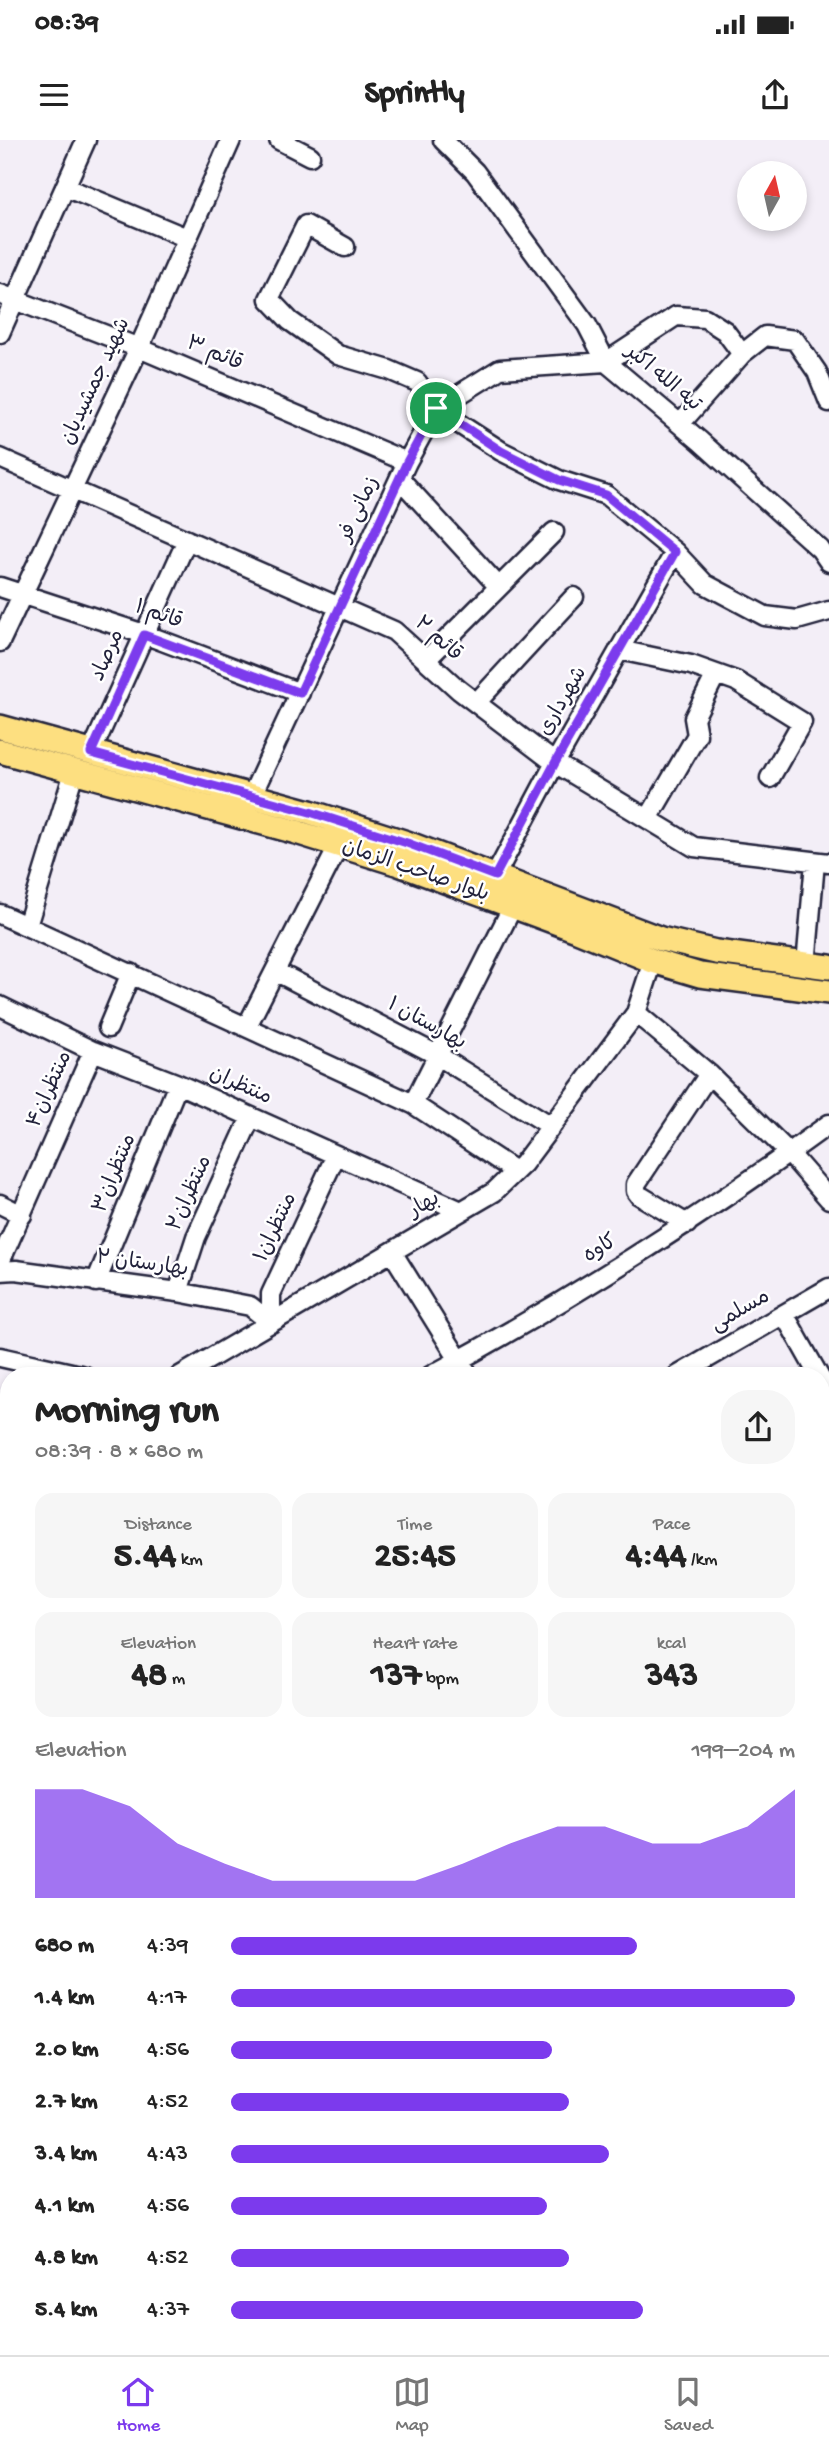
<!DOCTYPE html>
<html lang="en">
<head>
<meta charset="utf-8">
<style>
	:root { --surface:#fff; --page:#f6f6f6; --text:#222; --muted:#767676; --line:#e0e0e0; --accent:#7c3aed }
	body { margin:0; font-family:"Gochi Hand","Playpen Sans Arabic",sans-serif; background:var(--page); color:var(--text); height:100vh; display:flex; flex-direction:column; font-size:26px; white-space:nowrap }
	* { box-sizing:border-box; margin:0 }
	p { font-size:23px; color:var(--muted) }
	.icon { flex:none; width:38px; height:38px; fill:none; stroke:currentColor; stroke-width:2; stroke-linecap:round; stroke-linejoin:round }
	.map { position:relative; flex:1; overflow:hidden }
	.side { position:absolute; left:0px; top:1227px; width:830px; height:989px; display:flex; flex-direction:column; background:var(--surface); border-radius:28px 28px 0 0; box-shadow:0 4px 10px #0003 }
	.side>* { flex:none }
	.needle { width:46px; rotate:8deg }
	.controls { position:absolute; left:737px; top:21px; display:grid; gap:14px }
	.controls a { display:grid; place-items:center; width:70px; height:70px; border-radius:50%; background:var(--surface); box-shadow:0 4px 10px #0003; font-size:35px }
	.pin { position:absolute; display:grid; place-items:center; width:60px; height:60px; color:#fff; margin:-30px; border:4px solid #fff; border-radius:50%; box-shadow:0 2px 7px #0007 }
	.round { display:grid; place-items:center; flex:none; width:74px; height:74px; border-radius:28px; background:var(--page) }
	.summary { display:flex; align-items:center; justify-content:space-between; height:119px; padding:0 35px }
	h1 { font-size:38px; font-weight:800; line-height:52px }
	.stats { display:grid; grid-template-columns:repeat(3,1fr); gap:10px; height:119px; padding:7px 35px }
	.stats div { display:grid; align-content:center; border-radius:18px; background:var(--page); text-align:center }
	.stats b { font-size:35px; font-weight:800 }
	.stats small { font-size:19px; font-weight:400 }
	.stats p { font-size:19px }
	.chart { height:196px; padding:14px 35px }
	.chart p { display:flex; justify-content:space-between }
	.chart svg { width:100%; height:126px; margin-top:7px; fill:var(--accent); opacity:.7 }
	ul { padding:0 35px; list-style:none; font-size:23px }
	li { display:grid; grid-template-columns:112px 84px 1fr; align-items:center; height:52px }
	li i { height:18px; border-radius:9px; background:var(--accent) }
	.status { display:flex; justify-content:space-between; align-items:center; height:49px; padding:0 35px; background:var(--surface); direction:ltr }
	.status svg { height:19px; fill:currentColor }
	header { display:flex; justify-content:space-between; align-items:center; height:91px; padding:0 35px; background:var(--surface); font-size:32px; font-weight:800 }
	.menu { display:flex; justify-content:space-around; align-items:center; height:98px; border-top:2px solid var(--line); background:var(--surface); font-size:19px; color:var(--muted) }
	.menu a { display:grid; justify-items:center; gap:4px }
	.menu .on { color:var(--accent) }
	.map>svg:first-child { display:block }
</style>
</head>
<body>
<div class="status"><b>08:39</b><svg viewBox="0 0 49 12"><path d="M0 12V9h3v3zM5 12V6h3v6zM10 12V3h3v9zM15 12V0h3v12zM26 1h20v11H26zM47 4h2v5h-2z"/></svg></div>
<header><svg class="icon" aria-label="menu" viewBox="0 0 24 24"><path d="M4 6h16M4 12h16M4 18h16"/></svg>Sprintly<svg class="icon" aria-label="share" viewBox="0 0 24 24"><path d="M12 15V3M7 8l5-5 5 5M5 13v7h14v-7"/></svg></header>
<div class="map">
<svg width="829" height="2215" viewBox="0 0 829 2215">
	<rect width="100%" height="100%" fill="#f3eef7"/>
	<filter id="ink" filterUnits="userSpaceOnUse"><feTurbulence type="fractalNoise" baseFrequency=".0143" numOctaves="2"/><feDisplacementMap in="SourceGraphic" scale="14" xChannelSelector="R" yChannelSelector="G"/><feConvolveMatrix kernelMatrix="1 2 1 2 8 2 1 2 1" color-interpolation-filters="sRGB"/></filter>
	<g filter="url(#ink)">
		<!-- built -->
		<path fill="#e5d9ed" d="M829,1586V1643L821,1633V1590Z"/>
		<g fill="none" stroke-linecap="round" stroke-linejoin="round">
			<!-- minor casing -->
			<g stroke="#22223b" stroke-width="23">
				<path id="minor" d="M279,0L310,16
					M443,0L475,32L587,185L606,222L700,301L820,409L829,422
					M65,47L187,98
					M345,107L306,85L269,159L290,181L338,215L389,230L417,242L436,269L501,311L559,340L606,355L675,412L705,444L765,476L797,480L829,471
					M0,154L139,208L407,322
					M0,193L86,0
					M680,284L742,214L765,196L795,200L817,232L829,262
					M0,318L394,491L459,550L555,623L694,707L829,723
					M400,339L499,447
					M0,447L144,494L300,553
					M0,502L139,208L231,0
					M619,510L691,525L736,541L802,582L770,638
					M426,520L554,392
					M476,563L574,457
					M91,613L187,400
					M251,657L407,322L436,269L500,229L606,222L676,176L705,178L725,191L742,214
					M648,679L697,595L694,578L716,534
					M495,736L555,623L675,412
					M0,774L413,964L515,1031
					M27,786L74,632
					M653,821L636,873L709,934L789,1013L829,1059
					M806,825L815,722
					M275,831L437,915L551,986
					M0,866L93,911L178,944L461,1071
					M247,886L339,705
					M108,888L131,833
					M413,964L513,766
					M0,1064L22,1075
					M687,1084L639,1055L636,1051V1044L709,934
					M392,1112L469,1236
					M0,1122L93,911
					M0,1131L16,1130L178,1152L250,1166L271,1183
					M96,1142L178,944
					M178,1152L196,1097L251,977
					M784,1174L819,1236
					M271,1183V1154L336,1015
					M0,1217L85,1236
					M180,1236L494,1052L523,1024L636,873
					M430,1236C569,1161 702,1077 829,984
					M677,1236L829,1148
					M821,1239L829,1253
					M0,1312L9,1351
					M821,1366L829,1363
					M0,1420L9,1399
					M821,1534L829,1530
					M821,1570L829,1565
					M0,1596L1,1631
					M821,1672L829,1674
					M0,1755L9,1754
					M821,1756L829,1758
					M0,1873L9,1872
					M821,1898L829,1900
					M0,1940L9,1939
					M821,2037L829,2039
					M0,2080L9,2071
					M821,2185L829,2186
					M0,2191L9,2193
					M48,2207L51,2215
					M179,2207L229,2215
					M300,2207L303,2215
					M613,2207L616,2215
					M342,2215L363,2207"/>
			</g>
			<!-- major casing -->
			<g stroke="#22223b" stroke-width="28">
				<path id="major" d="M0,587L310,672L407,703L661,799L716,812L829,827
					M0,611L296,692L399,724L577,790L653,821L700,835L829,852"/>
			</g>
			<!-- minor -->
			<use href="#minor" stroke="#fff" stroke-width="18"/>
			<!-- major -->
			<use href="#major" stroke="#fddf80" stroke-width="23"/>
		</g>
	</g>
	<g fill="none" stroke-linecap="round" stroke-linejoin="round" filter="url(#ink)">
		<!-- route casing -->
		<g stroke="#fff" stroke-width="14">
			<path id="route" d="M436,268L501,311L559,340L606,355L675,412L555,623L495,736L407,703L310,672L91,613L144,495L300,553L407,322Z"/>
		</g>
		<!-- route -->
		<use href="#route" stroke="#7c3aed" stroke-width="9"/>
	</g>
	<g text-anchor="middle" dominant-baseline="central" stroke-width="5" stroke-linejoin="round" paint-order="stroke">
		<!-- street labels -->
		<g font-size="21" fill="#22223b" stroke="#fff">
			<text transform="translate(214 215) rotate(23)">قائم ۳</text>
			<text transform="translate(662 239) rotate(40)">تپه الله اکبر</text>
			<text transform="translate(97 242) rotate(-65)">شهید جمشیدیان</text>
			<text transform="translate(360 370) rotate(-65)">زمانی فر</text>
			<text transform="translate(158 476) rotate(20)">قائم ۱</text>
			<text transform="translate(437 500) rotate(42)">قائم ۲</text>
			<text transform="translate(109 516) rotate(-66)">مرصاد</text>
			<text transform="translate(564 562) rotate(-60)">شهرداری</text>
			<text transform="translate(415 732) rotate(19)">بلوار صاحب الزمان</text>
			<text transform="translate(426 885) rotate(29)">بهارستان ۱</text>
			<text transform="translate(240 947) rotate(24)">منتظران</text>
			<text transform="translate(51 950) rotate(-66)">منتظران۴</text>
			<text transform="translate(116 1034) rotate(-68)">منتظران۳</text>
			<text transform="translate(191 1054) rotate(-66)">منتظران۲</text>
			<text transform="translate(425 1066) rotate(-30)">بهار</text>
			<text transform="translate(277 1088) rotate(-65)">منتظران۱</text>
			<text transform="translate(601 1110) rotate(-31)">کاوه</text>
			<text transform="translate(142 1125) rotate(8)">بهارستان ۲</text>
			<text transform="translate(741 1172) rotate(-30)">مسلمی</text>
		</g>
	</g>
</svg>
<div class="controls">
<a><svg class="needle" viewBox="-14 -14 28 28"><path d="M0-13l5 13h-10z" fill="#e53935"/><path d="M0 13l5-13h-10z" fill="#767676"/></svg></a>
</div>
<div class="pin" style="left:436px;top:268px;background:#1e9e55"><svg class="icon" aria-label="arrive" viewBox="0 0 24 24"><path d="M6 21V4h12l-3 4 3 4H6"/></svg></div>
<section class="side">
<div class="summary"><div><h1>Morning run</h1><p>08:39 · 8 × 680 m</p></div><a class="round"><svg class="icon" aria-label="share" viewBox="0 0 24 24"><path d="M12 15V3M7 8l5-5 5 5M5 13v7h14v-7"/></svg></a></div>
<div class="stats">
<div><p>Distance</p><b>5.44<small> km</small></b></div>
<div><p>Time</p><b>25:45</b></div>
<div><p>Pace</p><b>4:44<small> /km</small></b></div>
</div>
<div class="stats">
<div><p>Elevation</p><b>48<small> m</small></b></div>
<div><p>Heart rate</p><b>137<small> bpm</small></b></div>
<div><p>kcal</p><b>343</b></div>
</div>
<div class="chart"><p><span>Elevation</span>199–204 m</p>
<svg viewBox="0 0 160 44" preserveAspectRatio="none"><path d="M0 44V6L10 6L20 12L30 25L40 32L50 38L60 38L70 38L80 38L90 32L100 25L110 19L120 19L130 25L140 25L150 19L160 6V44z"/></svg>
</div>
<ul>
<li><b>680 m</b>4:39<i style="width:72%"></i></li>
<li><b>1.4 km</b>4:17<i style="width:100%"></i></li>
<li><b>2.0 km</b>4:56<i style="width:57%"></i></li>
<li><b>2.7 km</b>4:52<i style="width:60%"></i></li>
<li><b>3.4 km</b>4:43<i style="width:67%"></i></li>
<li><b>4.1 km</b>4:56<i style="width:56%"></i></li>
<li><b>4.8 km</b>4:52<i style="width:60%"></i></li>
<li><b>5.4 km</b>4:37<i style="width:73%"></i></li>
</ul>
</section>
</div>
<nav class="menu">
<a class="on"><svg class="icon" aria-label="home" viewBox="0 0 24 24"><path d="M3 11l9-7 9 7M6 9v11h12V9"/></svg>Home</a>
<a><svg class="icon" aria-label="map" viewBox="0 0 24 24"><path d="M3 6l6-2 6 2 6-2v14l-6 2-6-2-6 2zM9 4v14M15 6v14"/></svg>Map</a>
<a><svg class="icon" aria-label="saved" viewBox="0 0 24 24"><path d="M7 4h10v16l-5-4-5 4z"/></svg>Saved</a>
</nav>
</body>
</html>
